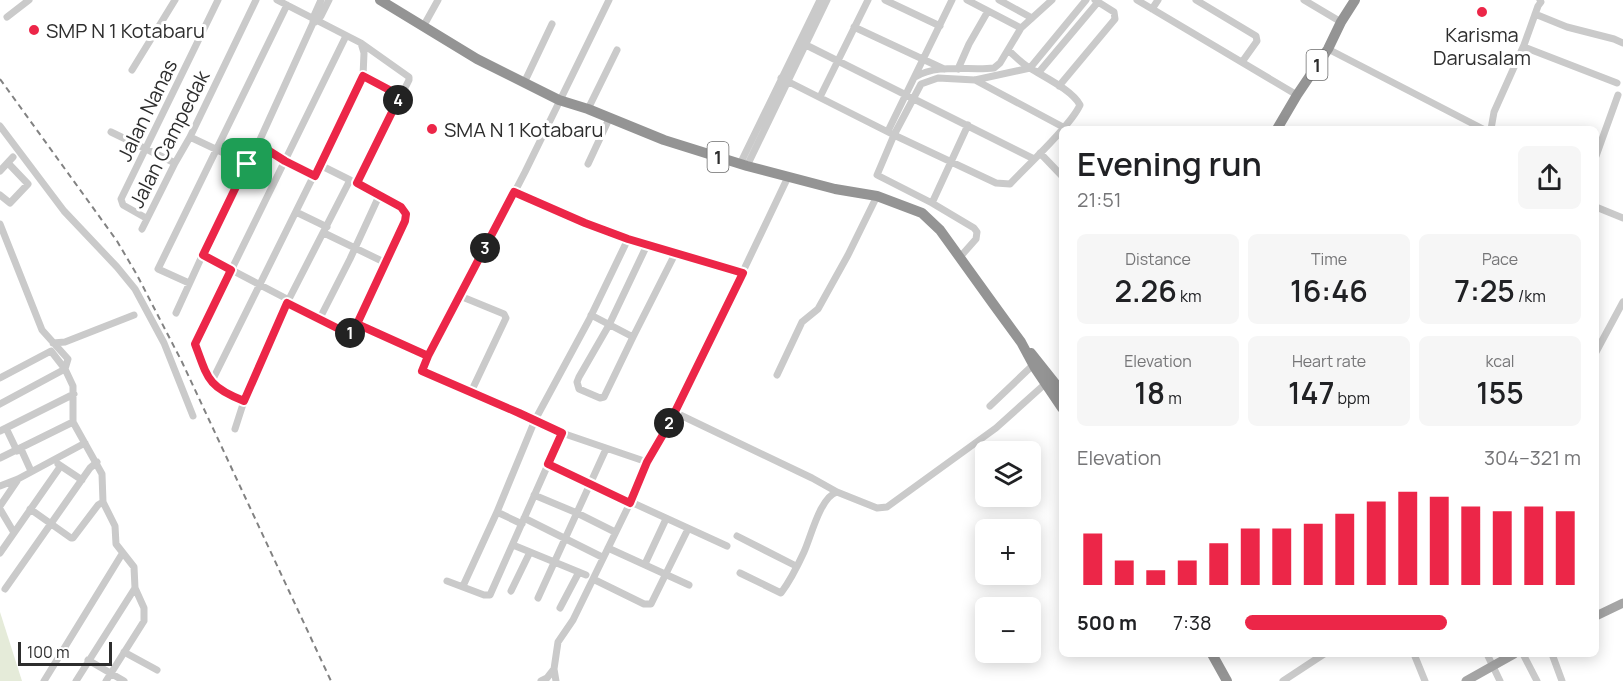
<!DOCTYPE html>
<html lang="en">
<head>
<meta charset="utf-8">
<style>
	:root { --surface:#fff; --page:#f6f6f6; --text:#202124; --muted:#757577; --accent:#ec2648 }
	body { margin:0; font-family:Manrope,sans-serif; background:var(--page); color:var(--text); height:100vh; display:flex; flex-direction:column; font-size:22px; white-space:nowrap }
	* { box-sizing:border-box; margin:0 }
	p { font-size:20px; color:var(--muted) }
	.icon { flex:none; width:33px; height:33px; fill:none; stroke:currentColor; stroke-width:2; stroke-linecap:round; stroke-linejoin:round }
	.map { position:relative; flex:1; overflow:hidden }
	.drawer { position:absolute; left:1059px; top:126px; width:540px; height:531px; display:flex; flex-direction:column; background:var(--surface); border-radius:9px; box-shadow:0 3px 15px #0003 }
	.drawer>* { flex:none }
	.buttons { position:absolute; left:975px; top:441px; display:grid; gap:12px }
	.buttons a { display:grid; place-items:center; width:66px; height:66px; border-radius:9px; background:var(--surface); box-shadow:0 3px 15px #0003; font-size:30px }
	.scale { position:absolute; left:18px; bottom:15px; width:94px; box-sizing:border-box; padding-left:6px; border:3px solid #2d2d2d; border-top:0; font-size:16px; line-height:21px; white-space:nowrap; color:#2d2d2d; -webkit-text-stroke:4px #fff; paint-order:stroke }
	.pin { position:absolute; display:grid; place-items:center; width:51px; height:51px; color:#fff; margin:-26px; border-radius:12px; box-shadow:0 3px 9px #0006 }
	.km { position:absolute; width:30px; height:30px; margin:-15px; border-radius:50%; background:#222; color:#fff; font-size:16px; line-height:30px; text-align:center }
	.round { display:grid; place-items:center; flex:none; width:63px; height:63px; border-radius:9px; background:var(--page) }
	.summary { display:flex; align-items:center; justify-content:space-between; height:102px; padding:0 18px }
	h1 { font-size:33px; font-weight:600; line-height:45px }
	.metrics { display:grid; grid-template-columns:repeat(3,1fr); gap:9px; height:102px; padding:6px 18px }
	.metrics div { display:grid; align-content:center; border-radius:9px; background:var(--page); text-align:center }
	.metrics b { font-size:30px; font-weight:600 }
	.metrics small { font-size:16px; font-weight:400 }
	.metrics p { font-size:16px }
	.chart { height:168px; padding:12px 18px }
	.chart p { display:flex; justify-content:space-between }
	.chart svg { width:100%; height:108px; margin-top:6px; stroke:var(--accent); stroke-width:6 }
	ul { padding:0 18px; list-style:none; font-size:20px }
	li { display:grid; grid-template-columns:96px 72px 1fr; align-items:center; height:45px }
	li i { height:15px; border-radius:8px; background:var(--accent) }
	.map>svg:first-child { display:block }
</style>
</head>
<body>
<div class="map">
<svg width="1623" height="681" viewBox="0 0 1623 681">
	<rect width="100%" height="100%" fill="#fff"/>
	<!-- green -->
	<path fill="#e5ebd9" d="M0,612L22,681H0Z"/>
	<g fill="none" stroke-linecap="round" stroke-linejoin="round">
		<!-- minor -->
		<path stroke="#cacaca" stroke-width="7" d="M277,0L361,43L409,77V80L405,88
			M609,0L525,172L422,371L519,413L562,433L647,462L668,426L706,349L788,177
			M885,0L940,26
			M967,0L1021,28
			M999,0L1032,18
			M1137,0L1297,95
			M1196,0L1256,36L1257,41L1242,62
			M1304,0L1341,22
			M1152,9L1158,0
			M1535,14L1567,27L1614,39L1623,43
			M7,17L29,0
			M315,22L321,16L329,0
			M423,27L438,0
			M854,27L944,69
			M346,36L195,344C208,379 208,386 244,401L287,303L350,180L357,184L398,100L397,94L363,76
			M800,42L1034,159
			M1524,47L1617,83
			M1328,49L1483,129
			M958,69L969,44L988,11
			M132,70L175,0
			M1039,72L1098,2
			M915,77C938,63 969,71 994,68L1000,63L1021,28L1052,0
			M781,78L894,135L996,183L1010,184C1027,166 1071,125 1080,105C1072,90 1044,77 1030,68C1022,64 1015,56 1008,50
			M975,80L1063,127
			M524,83L552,24
			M1059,86L1115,19L1114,12L1095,0
			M820,97L868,0
			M588,109L617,50
			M0,126L64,211L117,267L135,289L164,343L193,416
			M1491,129L1494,112L1524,45L1538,6L1541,2L1540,0
			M888,131L952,0
			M111,132L175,163
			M190,137L247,164
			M258,144L285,161L315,176
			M1040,153L1062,176
			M1596,156L1618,95
			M588,164L609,119
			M740,164L820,0
			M320,165L350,180
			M747,166L827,0
			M0,171L13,157
			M514,192L628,239L743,273
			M0,195L10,203L28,184L8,163
			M932,203L968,125
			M1596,207L1623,218
			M296,212L327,227
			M146,218L123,205L121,199L218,0
			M0,224L42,330L68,359L65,369L73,386V422L102,474L103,502L115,526L116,544L134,567L135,588L144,608V621L106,681
			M142,229L175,163L190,137L256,0
			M324,233L386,263
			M203,255L289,300
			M960,257L976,239L977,232L974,228L932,203L877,175L894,135L921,84L938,78L975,80L1030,68L1086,0
			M189,283L158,269L287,5
			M460,296L504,314L506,318L471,392
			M287,303L347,333L352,332L357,324L405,221L407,215L401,207L357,184
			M176,313L213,232L258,144L313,23V18L321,0
			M591,315L633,337L675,254
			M320,318L350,259L379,196
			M357,324L428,356
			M633,337L604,397L600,398L579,389L577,382L579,377L609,325L647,245
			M53,343L65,342L134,315
			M1596,352L1623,302
			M777,375L802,322L818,309L848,255L877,196
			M0,378L51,351L65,369L0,404
			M211,383L363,76L364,53L361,43
			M990,406L1033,365
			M674,412L812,478L837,492
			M6,428L17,451
			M235,429L244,401
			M0,431L74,394
			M21,449L31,471
			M0,458L73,422
			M647,462L630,503L593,579L644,604H651L688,529
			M58,464L82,480
			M548,464L727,546
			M0,486L18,479L85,443
			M534,495L577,513L615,532
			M0,506L17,481
			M0,509L13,531
			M30,509L71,538H73L98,505L103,502
			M497,512L522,524
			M524,518L602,557
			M737,536L796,566
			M513,545L586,575
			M608,548L689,585
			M0,553L60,467
			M645,564L666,519
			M740,573L781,593C790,581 798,565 804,552C811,537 820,497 837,492L877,508L887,507L996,428L1045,384
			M447,581L484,595H490L562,433
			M463,586L497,512L535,420L589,320L628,239
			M5,589L90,468L97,462
			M511,591L530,552
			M538,598L606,449
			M560,608L579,572
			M124,652L157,670
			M1414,654L1425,681
			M1487,654L1500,681
			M1523,654L1537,681
			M1552,654L1562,681
			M88,660L124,681
			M554,669L556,681
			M44,681L122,554
			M76,681L135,588
			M541,681L547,678L554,669L558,642L573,620L593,579
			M1283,681L1324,654"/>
		<!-- major -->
		<path stroke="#a5a5a5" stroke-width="9" d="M1596,616L1623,603
			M1466,681L1514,654"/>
		<!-- highway -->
		<path stroke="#949494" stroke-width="10" d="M380,0L477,59L559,100L588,109L664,140L747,166L835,189L877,196L922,213L940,230L994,305L1021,342L1035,368L1062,408
			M1277,129L1297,95L1328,49L1341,22L1355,0
			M1031,353L1062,392
			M1212,654L1227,681"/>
		<!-- rail -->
		<path stroke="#828282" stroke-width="2" stroke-dasharray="6 4.5" stroke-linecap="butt" d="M0,79L117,241L137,275L182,362L331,681"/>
	</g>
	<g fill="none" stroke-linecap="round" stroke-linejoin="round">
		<!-- route casing -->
		<g stroke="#fff" stroke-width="12">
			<path id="route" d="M247,164L203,255L231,270L195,344C208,379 208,387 244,401L287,303L347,333L352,332L357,324L428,356L422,371L519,413L562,433L548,464L630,503L647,462L668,426L743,273L628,239L585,223L514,192L428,356L357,324L405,221L406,214L401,207L357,183L398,100L397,94L363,76L315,176L285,161L258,144L247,164"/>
		</g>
		<!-- route -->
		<use href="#route" stroke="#ec2648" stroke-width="8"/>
	</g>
	<!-- markers -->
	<g fill="#ec2648" stroke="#fff" stroke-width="2">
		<circle cx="1482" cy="12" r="6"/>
		<circle cx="34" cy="30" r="6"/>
		<circle cx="432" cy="129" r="6"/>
	</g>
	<g text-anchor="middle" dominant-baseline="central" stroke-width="6" stroke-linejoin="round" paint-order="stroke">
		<!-- shield labels -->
		<g fill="#fff" stroke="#6c6c6c" stroke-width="1.5">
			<rect x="1306.5" y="50" width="21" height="30" rx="4.5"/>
			<rect x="707.5" y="142" width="21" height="30" rx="4.5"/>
		</g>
		<g font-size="18" font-weight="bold" fill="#2d2d2d">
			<text x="1317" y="65">1</text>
			<text x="718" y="157">1</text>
		</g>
		<!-- poi labels -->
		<g font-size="20" fill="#2d2d2d" stroke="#fff" text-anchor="start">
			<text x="46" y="30">SMP N 1 Kotabaru</text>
			<text x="1482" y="34" text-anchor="middle">Karisma<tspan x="1482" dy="23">Darusalam</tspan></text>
			<text x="444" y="129">SMA N 1 Kotabaru</text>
		</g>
		<!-- street labels -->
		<g font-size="20" fill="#2d2d2d" stroke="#fff">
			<text transform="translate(147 110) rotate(-64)">Jalan Nanas</text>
			<text transform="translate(169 139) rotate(-63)">Jalan Campedak</text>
		</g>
	</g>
</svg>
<div class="buttons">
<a><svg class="icon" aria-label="layers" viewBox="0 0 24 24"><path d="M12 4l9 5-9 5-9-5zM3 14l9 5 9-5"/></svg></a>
<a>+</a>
<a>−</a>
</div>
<div class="scale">100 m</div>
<div class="pin" style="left:247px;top:164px;background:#1e9e55"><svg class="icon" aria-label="arrive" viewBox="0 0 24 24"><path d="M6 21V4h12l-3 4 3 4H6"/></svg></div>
<b class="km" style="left:350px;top:333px">1</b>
<b class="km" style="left:669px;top:423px">2</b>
<b class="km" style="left:485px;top:248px">3</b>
<b class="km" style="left:398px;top:100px">4</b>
<section class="drawer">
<div class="summary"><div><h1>Evening run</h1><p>21:51</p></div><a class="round"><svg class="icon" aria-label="share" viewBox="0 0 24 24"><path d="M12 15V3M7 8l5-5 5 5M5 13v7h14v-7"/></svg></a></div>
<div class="metrics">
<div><p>Distance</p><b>2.26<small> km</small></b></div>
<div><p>Time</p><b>16:46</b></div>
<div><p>Pace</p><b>7:25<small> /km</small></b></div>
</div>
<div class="metrics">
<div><p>Elevation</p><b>18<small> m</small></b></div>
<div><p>Heart rate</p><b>147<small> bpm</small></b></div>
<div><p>kcal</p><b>155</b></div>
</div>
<div class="chart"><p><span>Elevation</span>304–321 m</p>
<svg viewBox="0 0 160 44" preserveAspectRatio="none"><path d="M5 44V23M15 44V34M25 44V38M35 44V34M45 44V27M55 44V21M65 44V21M75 44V19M85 44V15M95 44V10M105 44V6M115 44V8M125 44V12M135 44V14M145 44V12M155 44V14"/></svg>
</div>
<ul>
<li><b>500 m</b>7:38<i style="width:60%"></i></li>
</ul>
</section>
</div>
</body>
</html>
